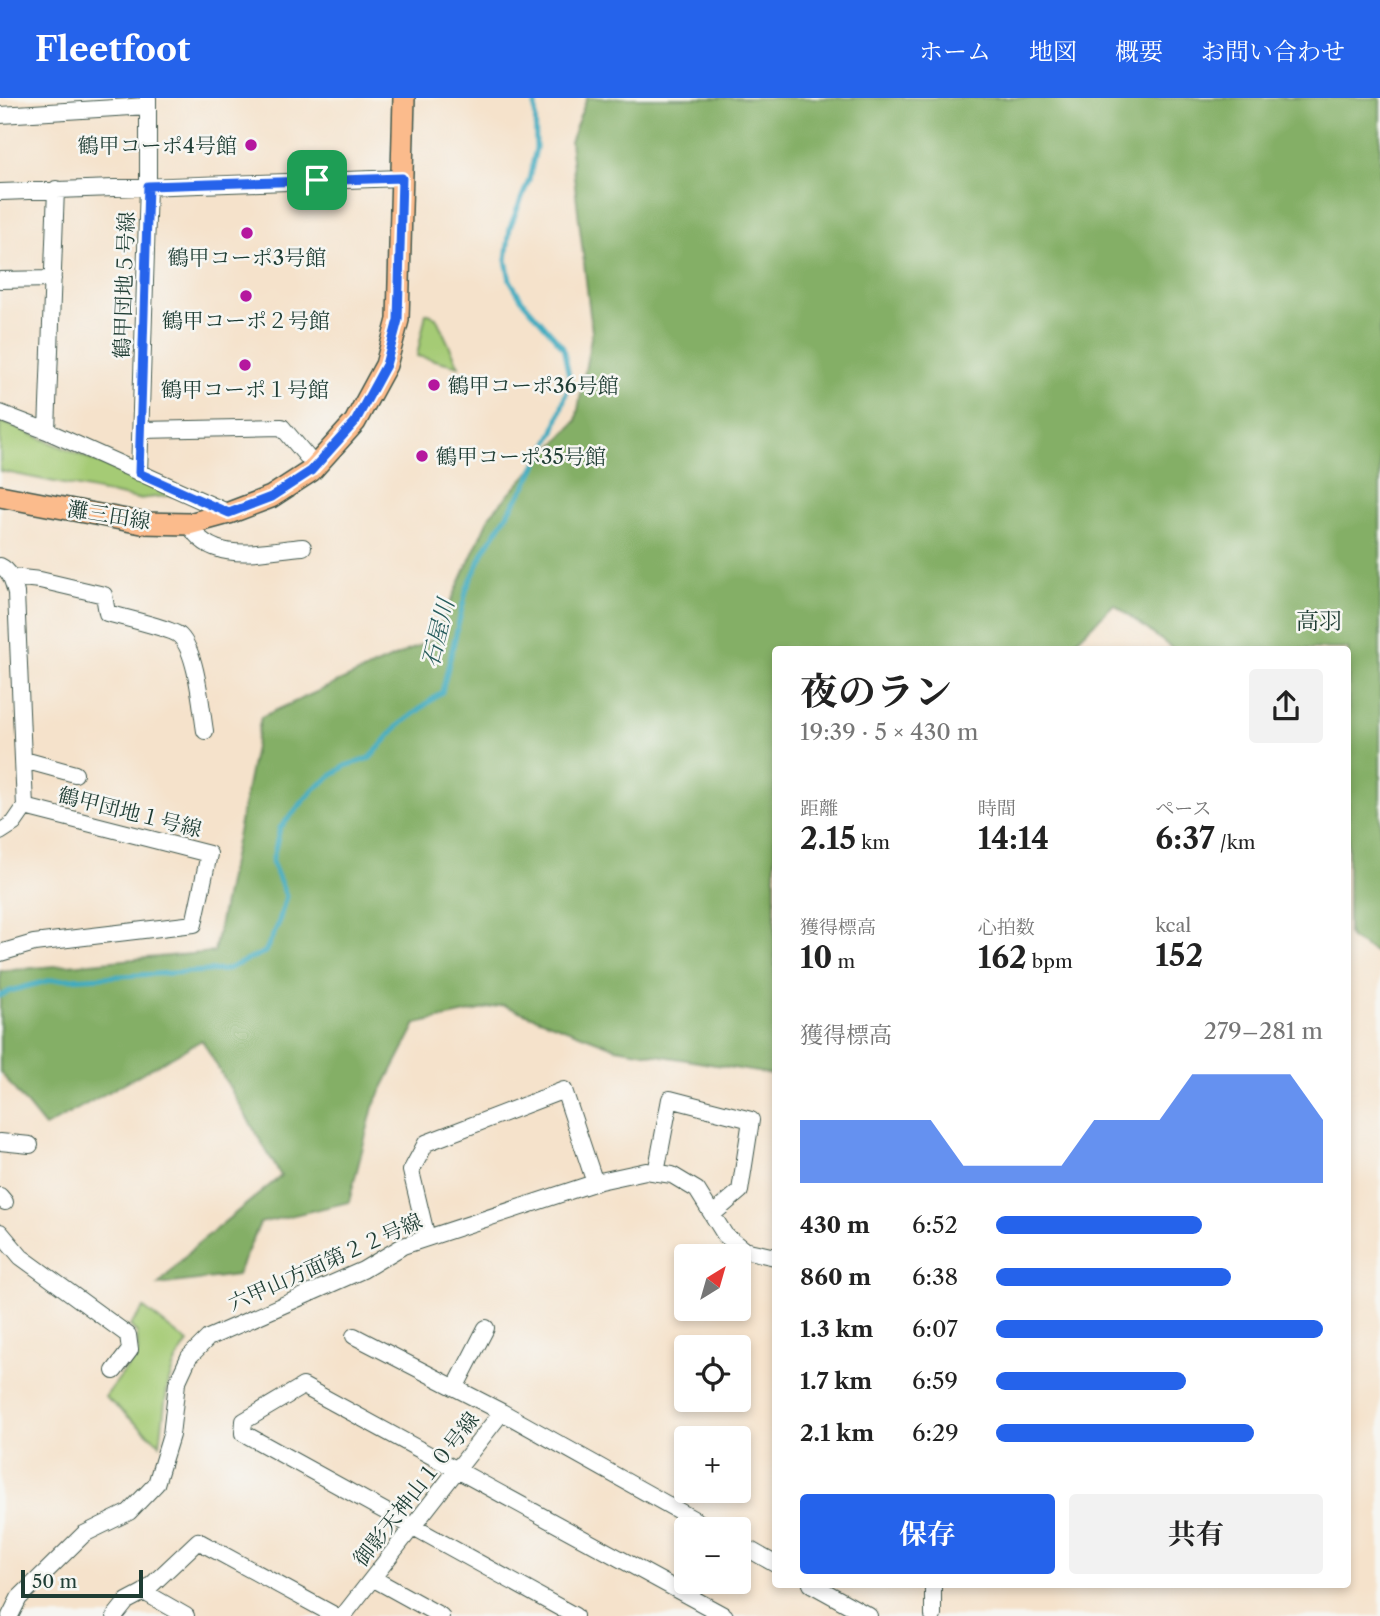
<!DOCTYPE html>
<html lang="ja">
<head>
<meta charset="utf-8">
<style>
	:root { --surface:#fff; --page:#f2f2f2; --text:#222; --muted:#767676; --accent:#2563eb }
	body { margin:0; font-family:"Libre Caslon Text","Noto Serif JP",serif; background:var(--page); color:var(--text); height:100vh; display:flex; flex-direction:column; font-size:26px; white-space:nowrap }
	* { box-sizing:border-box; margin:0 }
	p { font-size:23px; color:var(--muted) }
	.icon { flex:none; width:38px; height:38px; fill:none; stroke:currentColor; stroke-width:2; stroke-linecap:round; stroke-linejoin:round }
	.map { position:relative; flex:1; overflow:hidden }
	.drawer { position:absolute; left:772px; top:548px; width:579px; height:942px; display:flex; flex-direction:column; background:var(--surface); border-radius:7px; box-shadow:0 4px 10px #0003 }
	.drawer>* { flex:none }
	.needle { width:46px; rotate:37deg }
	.buttons { position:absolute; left:674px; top:1146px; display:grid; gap:14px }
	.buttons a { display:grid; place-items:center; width:77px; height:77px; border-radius:7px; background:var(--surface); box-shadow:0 4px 10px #0003; font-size:35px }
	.scale { position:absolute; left:21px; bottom:18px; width:122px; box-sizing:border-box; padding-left:7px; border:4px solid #1f3d34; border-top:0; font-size:19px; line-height:24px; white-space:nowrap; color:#1f3d34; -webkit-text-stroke:5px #f6f6f2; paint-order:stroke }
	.pin { position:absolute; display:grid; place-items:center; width:60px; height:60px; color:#fff; margin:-30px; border-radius:14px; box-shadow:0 4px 10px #0006 }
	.round { display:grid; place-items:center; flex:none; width:74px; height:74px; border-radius:7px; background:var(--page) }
	.summary { display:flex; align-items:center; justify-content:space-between; height:119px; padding:0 28px }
	h1 { font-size:38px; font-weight:700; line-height:52px }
	.metrics { display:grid; grid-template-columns:repeat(3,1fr); gap:10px; height:119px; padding:7px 28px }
	.metrics div { display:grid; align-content:center }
	.metrics b { font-size:30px; font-weight:700 }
	.metrics small { font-size:19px; font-weight:400 }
	.metrics p { font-size:19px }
	.chart { height:196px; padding:14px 28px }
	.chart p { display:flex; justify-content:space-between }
	.chart svg { width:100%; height:126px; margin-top:7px; fill:var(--accent); opacity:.7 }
	.primary-button { display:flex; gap:14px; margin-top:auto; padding:14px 28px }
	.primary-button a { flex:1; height:80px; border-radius:7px; background:var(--accent); color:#fff; font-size:28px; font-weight:700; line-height:80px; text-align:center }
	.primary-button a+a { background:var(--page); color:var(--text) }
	ul { padding:0 28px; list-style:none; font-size:23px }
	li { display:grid; grid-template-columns:112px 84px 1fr; align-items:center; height:52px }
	li i { height:18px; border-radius:9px; background:var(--accent) }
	header { display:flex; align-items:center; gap:42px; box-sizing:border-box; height:98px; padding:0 35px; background:var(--accent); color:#fff }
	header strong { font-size:33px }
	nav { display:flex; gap:38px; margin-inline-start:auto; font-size:24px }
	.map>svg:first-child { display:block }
</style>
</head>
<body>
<header>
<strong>Fleetfoot</strong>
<nav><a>ホーム</a><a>地図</a><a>概要</a><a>お問い合わせ</a></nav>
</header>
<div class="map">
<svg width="1380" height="1518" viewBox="0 0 1380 1518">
	<rect width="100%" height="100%" fill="#f6f6f2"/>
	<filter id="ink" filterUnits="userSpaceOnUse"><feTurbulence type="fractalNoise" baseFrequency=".0143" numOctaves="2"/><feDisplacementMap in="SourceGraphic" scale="14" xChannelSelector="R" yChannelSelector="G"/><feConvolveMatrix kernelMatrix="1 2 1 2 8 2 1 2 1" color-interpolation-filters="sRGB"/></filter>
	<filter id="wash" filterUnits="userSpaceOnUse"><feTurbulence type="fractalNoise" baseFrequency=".00686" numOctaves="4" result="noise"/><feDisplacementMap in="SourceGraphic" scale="28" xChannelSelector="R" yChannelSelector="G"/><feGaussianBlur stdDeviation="1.57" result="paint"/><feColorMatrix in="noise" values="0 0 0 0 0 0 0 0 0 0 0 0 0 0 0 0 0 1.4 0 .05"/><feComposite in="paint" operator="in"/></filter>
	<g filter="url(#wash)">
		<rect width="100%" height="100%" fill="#f5e2cb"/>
		<!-- green -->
		<path fill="#a5cb75" stroke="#628454" stroke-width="2" d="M426,215L436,219L459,268L417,258Z
			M0,323L176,397L138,401L0,373Z
			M144,1210L188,1245C164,1271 165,1313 160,1346L105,1299L138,1255L137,1235L130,1228Z"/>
		<!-- forest -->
		<path fill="#84af66" stroke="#52764d" stroke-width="2" d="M587,0H1380V857L1350,840L1348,835V551H1173L1114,506L1068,551H775V977L616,950L503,907L416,926L373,1009L349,1104L260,1125L237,1177L158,1187L195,1148L281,1078L202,942L45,1029L0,974V873L214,854L261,619L434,541L490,417L576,323L592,234L570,44Z"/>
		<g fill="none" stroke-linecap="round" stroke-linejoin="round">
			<!-- stream -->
			<path stroke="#40abbf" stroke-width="5" d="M0,898L10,893L51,882L225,872L265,854L278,827L286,798L272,764L280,730L314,691L345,668L370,660L398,628L442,594L467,490L485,451L526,387L554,333L570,283L563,249L522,202L510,182L506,162L510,129L529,82L536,50L535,0"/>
		</g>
	</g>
	<g filter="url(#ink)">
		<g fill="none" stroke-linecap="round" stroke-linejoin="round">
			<!-- minor casing -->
			<g stroke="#3f564b" stroke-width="18">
				<path id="minor" d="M0,17L148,8
					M0,94L402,80
					M0,182L53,181
					M0,315L47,333L229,415
					M141,332L282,329L315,368
					M47,333L56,91
					M139,375L148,88V0
					M189,426C211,468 263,452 303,449
					M0,468C11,473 13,484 16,495L25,709L14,725L0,734
					M12,479L40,482L104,497L107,515C121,519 173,531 180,538C197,555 201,609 205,633
					M24,662L75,676
					M0,855L34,845L194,826L209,756L25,709
					M0,1044L30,1047
					M656,1075L670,1001L751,1022L740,1093L713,1116
					M0,1098L5,1104
					M0,1134L21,1159L128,1237L130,1252L114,1273
					M427,1140L411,1073L426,1045L564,992L595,1085
					M354,1238L502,1314
					M455,1290L486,1230
					M738,1445L775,1466
					M374,1481L441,1518
					M811,1486L869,1518
					M933,1486V1518
					M144,1494L186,1518
					M10,1518L19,1500L84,1436L129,1414L156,1386L171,1337L177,1285L189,1259L208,1240L363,1172L403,1148L600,1083L646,1073L672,1077L697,1092L725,1137L744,1152L775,1159
					M115,1518L127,1503L144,1494L198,1443L336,1518
					M343,1518L502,1314L713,1432
					M575,1518L243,1335L244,1323L303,1288L725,1518"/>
			</g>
			<!-- major casing -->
			<g stroke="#3f564b" stroke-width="24">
				<path id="major" d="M0,398L142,425L189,426L229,415L271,399L311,373L355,324L386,267L398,222L404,0"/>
			</g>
			<!-- minor -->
			<use href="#minor" stroke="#fff" stroke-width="16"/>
			<!-- major -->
			<use href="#major" stroke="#fbbb8c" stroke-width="21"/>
		</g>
	</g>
	<g fill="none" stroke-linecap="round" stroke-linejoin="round" filter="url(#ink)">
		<!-- route casing -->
		<g stroke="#fff" stroke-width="14">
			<path id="route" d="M402,80L398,222L386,267L355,324L311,373L271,399L229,415L139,375L148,88Z"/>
		</g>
		<!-- route -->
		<use href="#route" stroke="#2563eb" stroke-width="9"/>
	</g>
	<!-- markers -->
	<g fill="#b5179e" stroke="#f6f6f2" stroke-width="2.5">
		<circle cx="251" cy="47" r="7"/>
		<circle cx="247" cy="135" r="7"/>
		<circle cx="246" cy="198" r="7"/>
		<circle cx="245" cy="267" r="7"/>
		<circle cx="434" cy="287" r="7"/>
		<circle cx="422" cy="358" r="7"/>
	</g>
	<g text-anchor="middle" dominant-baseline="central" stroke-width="5" stroke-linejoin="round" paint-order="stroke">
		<!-- poi labels -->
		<g font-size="21" fill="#1f3d34" stroke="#f6f6f2">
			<text x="237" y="47" text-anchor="end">鶴甲コーポ4号館</text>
			<text x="247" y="159">鶴甲コーポ3号館</text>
			<text x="246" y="222">鶴甲コーポ２号館</text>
			<text x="448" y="287" text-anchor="start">鶴甲コーポ36号館</text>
			<text x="245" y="291">鶴甲コーポ１号館</text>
			<text x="436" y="358" text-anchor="start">鶴甲コーポ35号館</text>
		</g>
		<!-- street labels -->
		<g font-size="21" fill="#1f3d34" stroke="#f6f6f2">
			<text transform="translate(124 187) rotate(-88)">鶴甲団地５号線</text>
			<text transform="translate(109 417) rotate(9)">灘三田線</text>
			<text transform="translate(130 714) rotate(14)">鶴甲団地１号線</text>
			<text transform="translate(325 1164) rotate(-24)">六甲山方面第２２号線</text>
			<text transform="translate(416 1391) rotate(-52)">御影天神山１０号線</text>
		</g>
		<!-- neighbourhood labels -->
		<g font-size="23" fill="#1f3d34" stroke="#f6f6f2">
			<text x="1319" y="523">高羽</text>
		</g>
		<!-- water labels -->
		<g font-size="23" font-style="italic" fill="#295e5e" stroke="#f6f6f2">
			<text transform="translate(438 535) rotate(-76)">石屋川</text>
		</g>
	</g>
</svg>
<div class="buttons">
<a><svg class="needle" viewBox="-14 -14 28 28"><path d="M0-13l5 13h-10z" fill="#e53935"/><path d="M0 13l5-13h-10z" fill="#767676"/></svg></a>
<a><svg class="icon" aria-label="locate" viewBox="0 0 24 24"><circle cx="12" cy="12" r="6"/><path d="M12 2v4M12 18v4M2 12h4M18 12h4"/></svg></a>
<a>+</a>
<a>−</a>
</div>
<div class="scale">50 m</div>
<div class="pin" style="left:317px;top:82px;background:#1e9e55"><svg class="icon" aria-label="arrive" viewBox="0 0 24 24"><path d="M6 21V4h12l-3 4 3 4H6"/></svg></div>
<section class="drawer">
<div class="summary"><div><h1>夜のラン</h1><p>19:39 · 5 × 430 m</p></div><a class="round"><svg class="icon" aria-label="share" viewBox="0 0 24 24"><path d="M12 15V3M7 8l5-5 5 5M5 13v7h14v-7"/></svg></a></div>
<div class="metrics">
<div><p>距離</p><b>2.15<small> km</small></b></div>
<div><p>時間</p><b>14:14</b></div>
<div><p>ペース</p><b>6:37<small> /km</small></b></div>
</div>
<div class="metrics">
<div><p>獲得標高</p><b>10<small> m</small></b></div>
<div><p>心拍数</p><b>162<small> bpm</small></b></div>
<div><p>kcal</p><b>152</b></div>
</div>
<div class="chart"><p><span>獲得標高</span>279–281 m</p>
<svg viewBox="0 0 160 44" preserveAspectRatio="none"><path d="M0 44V22L10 22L20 22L30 22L40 22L50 38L60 38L70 38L80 38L90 22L100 22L110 22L120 6L130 6L140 6L150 6L160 22V44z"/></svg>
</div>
<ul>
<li><b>430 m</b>6:52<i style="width:63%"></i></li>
<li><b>860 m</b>6:38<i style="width:72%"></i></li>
<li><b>1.3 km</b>6:07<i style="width:100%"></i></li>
<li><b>1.7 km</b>6:59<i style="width:58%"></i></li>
<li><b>2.1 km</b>6:29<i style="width:79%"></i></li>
</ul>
<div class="primary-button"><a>保存</a><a>共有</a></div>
</section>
</div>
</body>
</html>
